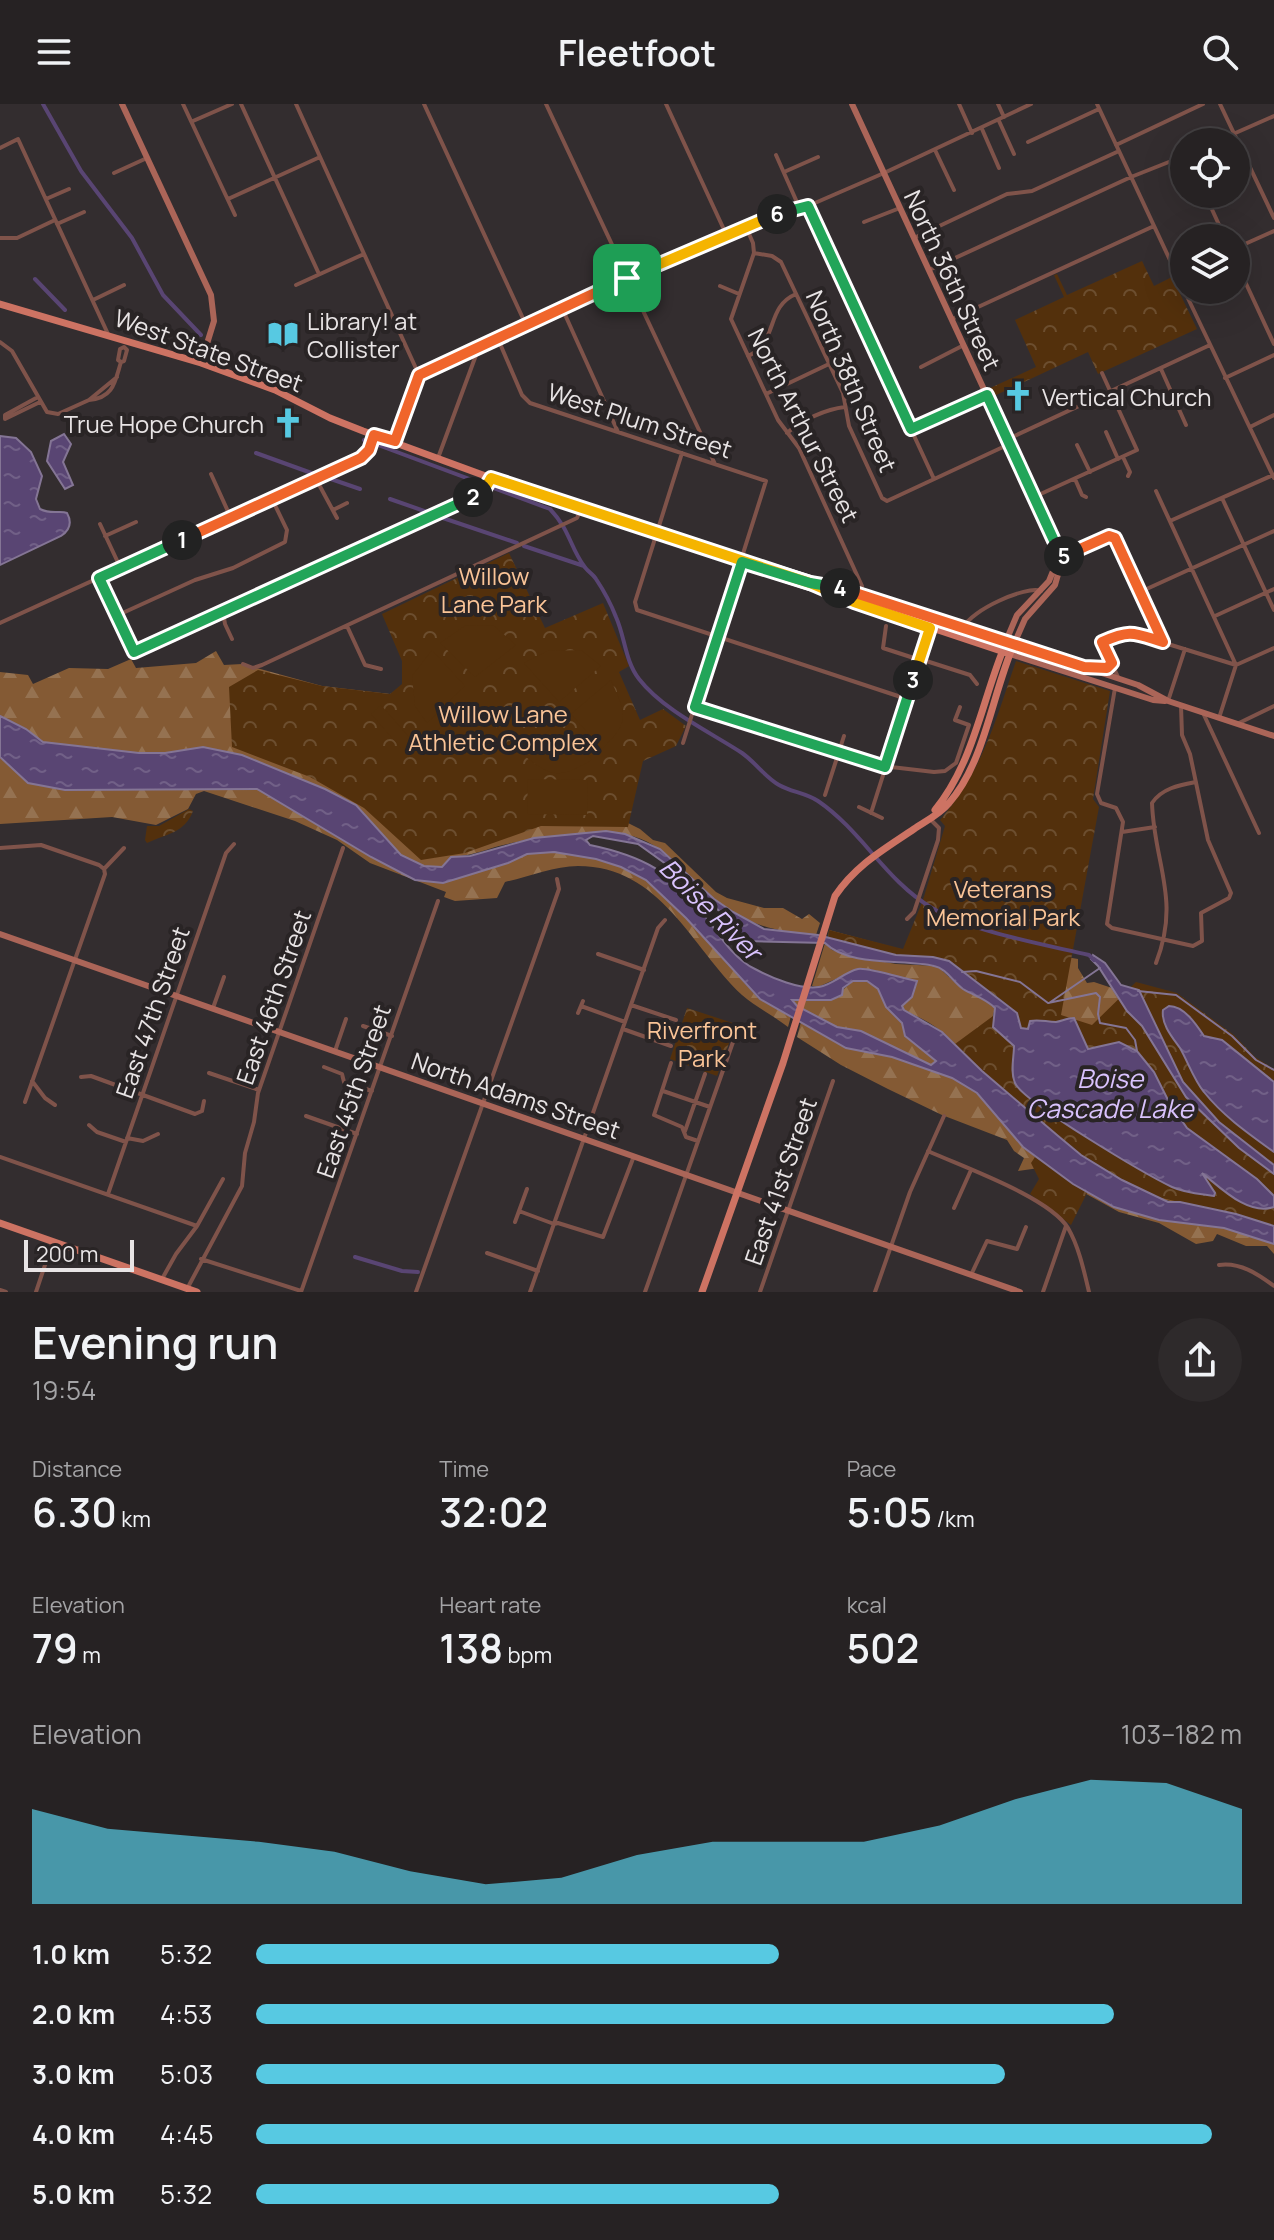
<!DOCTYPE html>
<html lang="en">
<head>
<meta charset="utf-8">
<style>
	:root { --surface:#262223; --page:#2e2a2b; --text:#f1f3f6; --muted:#a4a4a6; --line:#423f41; --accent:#57c9e2 }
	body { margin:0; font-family:Manrope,sans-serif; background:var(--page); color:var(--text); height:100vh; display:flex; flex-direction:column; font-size:30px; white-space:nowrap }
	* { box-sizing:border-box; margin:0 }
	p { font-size:26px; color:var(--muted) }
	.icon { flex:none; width:44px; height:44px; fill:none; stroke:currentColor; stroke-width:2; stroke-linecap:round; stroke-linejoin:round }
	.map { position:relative; height:1188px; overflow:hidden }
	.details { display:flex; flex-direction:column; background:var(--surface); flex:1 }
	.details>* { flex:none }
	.tools { position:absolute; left:1170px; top:24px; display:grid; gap:16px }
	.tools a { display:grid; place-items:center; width:80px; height:80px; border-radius:50%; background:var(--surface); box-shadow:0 8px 32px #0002,0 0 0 2px var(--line); font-size:40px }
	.scale { position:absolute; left:24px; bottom:20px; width:110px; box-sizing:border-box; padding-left:8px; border:4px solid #e8e4e5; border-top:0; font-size:22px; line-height:28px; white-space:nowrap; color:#e8e4e5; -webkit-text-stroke:6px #292425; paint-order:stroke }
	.pin { position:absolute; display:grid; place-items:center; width:68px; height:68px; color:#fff; margin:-34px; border-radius:16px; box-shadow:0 4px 12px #0006 }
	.km { position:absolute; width:40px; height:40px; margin:-20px; border-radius:50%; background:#222; color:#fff; font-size:22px; line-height:40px; text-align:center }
	.round { display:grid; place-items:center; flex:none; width:84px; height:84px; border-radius:42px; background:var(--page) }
	.overview { display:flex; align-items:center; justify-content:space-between; height:136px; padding:0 32px }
	h1 { font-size:44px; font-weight:600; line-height:60px }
	.figures { display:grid; grid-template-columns:repeat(3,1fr); gap:12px; height:136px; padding:8px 32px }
	.figures div { display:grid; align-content:center }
	.figures b { font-size:40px; font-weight:600 }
	.figures small { font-size:22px; font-weight:400 }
	.figures p { font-size:22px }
	.chart { height:224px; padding:16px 32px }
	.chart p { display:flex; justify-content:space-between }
	.chart svg { width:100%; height:144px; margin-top:8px; fill:var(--accent); opacity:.7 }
	ul { padding:0 32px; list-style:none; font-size:26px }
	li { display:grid; grid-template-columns:128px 96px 1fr; align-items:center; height:60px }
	li i { height:20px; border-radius:10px; background:var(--accent) }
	header { display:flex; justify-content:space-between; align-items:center; height:104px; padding:0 32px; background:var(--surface); font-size:36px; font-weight:600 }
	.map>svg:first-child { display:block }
</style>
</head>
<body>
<header><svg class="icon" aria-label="menu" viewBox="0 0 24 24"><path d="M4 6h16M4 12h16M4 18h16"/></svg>Fleetfoot<svg class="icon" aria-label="search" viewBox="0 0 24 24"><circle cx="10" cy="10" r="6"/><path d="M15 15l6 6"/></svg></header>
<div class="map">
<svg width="1274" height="1188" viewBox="0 0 1274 1188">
	<defs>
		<pattern id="forest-firs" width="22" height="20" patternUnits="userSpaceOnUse" patternTransform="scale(2)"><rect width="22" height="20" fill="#845a34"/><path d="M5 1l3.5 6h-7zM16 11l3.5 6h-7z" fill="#957251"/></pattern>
		<pattern id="park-crowns" width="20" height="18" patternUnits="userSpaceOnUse" patternTransform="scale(2)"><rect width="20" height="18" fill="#53300c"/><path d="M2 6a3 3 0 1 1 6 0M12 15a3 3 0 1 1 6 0" fill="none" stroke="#6c4e2f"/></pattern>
		<pattern id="water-ripples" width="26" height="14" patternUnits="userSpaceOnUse" patternTransform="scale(2)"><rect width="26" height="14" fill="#594573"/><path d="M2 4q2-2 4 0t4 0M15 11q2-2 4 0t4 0" fill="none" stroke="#716087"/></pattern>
	</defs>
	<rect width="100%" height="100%" fill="#332d2f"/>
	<!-- forest -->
	<path fill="url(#forest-firs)" d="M216,547L224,561L242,560L322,582L390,590L399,585L542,721L618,714L640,725L653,736L665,739L716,788L727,794L764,804H783L802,815L809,810L820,819L816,831C777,828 746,821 714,795C686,772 665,738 627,731C596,725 529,734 499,742C482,747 469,752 451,753L442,763L424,762L401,751L356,701L325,685L242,651L203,643L165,649H139L43,638L26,625L0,612V568L28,571L33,580L69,564L108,565L131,555L136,564L196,559Z
		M0,653L28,679L257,685L371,753L415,776L508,759L527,750L554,748L596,755L620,763L646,776L686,814L759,895L791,912L788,923C774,912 756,903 742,891C691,843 661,762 578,762C554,762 528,773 505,778L497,794L455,797L444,793L446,788L370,759L337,736L295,717L204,687L196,690L188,705L156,721L112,713L0,720Z
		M829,826L903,846L1031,847L1078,855V864L1087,879L1094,878L1115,885L1178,984L1066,914L949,857L828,838Z
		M825,839L832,846L868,855L896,860L937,862L961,884L987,896L995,904L992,915L1180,1098C1125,1097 1022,1004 981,967C968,954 956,939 941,927C930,918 916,912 904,906L902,903L917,877L869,865H858L818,883L812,882Z
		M853,877C886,873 882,905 902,919L905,932L937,957L931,961L861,927L837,923L797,902L791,895L831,896Z
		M801,918L846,944L892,953L952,974L977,989L1035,1053L1073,1080L1114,1103L1159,1116L1224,1124L1274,1140V1150L1267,1142H1246L1217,1130L1213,1137L1196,1140L1159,1119L1119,1108L1039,1064L1018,1067L1024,1054L1014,1047L1007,1036L942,1011L888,985L841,961L797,933Z"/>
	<!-- park -->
	<path fill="url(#park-crowns)" d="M1142,157L1154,182L1172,173L1197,225L1098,270L1088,248L992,293L988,285L1036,263L1015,216L1064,193L1054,171L1057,170L1067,191Z
		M509,449L545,524L603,499L629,562L619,568L640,616L663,605L686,622L676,642L643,657L628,723L541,722L465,749L421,756L364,704L310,673L232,643L229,583L258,566L322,582L390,590L402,580V557L382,510Z
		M1016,557L1110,587L1093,695L1099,703L1061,911L1092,921L1136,878L1177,889L1234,931L1255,953L1274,965V1122L1261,1117L1153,1092L1122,1076L1081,1051L1057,1031L982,967L955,940L1008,901L950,857L933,853L896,851L828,834L829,826L903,845L923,796L945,722L940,716C983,666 995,618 1016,557Z
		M189,705L193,707C185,729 166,730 147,739L145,736L147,722H159Z
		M687,904L736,920L717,972L670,955Z
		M1035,1053L1088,1087L1071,1121L1030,1090L1039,1075L1031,1059Z"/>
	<!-- pitch -->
	<path fill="#53300c" d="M466,521L494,522L516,541L475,573L440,539Z
		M432,546L465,582L427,619L415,602L412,572Z
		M581,546L601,562L559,598L524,559L547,547Z
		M611,576C626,611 631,617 602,645L571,610Z
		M472,596L507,635C473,650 464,650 436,627Z
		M381,601L409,633L410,640L406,644L400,643L371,610Z
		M558,619L592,656C558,675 553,674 522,650Z
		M528,675L588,676L587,711L527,710Z"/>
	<!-- water -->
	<path fill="url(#water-ripples)" stroke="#847595" stroke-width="2" fill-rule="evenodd" d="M64,330L71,340L63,358L73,381L65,385L47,357L51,337Z
		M0,332L16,334L31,348L42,372L36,395L40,405C52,411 60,406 67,409C72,418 70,426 61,432L0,461Z
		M0,612L26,625L43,638L139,649H165L203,643L242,651L325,685L356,701L401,751L424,762L442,763L451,753L470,752L534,734L606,727L625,730L660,745L714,795L733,808L764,825L818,831L896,851L933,853L949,857L1017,909L1021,924L1028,925L1030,917C1040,915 1046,918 1056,918C1062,917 1067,914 1074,914L1088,945L1119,938L1137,947L1154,968L1169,998L1187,1024L1257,1075L1274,1092V1103C1248,1112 1221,1084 1202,1069L1215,1089L1214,1092C1201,1090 1185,1089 1172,1083C1147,1071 1024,999 1015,979C1010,968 1014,953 1014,942L993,923L995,904C985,894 974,892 963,885C953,878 946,864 934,862C904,855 849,863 825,839L747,837L728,815L677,768L638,740L593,732L586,736L590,741C643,752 672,768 705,812C719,831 734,855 755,865C772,874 800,886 819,883C833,881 844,868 858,865C867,863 905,875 917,877L912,893L902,902L904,906L942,928L982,967L1057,1031L1081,1051L1122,1076L1168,1098H1180L1236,1110L1274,1122V1140L1224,1124L1159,1116L1114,1103L1073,1080L1023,1043L977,989L952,974L892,953L846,944L760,895L686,814L646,776L621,763L596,755L554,748L527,750L508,759L443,779L415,776L371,753L257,685L65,686L28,679L0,653ZM853,877H867L878,885L886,903L902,919L905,932L936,957L931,961L861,927L837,923L797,902L792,896H831L842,891L843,884Z
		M1093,851L1105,859L1121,881L1139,886L1183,978L1219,1018L1274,1061V1070L1239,1044L1186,993L1142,922L1127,907L1098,862L1091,855Z
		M1169,902C1184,902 1196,920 1204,932L1222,936L1274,978V1048C1249,1030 1223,1012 1204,988C1194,976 1188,958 1180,944C1172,933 1161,920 1163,906Z"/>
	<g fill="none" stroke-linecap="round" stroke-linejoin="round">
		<!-- stream -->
		<path stroke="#847595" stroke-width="2" d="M962,868L976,867L1020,878L1048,899L1096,889L1100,893L1098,910L1100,919L1126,924L1135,936L1137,947
			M1138,887L1176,891L1232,932L1256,956L1274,966
			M1049,899L1100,864"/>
		<!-- canal -->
		<path stroke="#594573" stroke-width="4" d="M43,0L81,67L132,134L163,191L201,231
			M35,175L65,206
			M364,336L366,337
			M378,341L550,405C570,426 570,443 584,462C587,467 593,470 596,475C604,487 611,500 616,513C625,533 625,557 639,575C663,606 710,628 742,649C755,658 765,673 779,681C791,688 806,689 818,697C862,727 886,777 932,804C973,828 1042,840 1089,851L1094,856
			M256,349L317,371
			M328,374L360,385
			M390,395L430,409
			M437,412L517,439
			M524,442L584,462
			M355,1153L402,1167L418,1168"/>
		<!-- street -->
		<path stroke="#7f534a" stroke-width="4" d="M183,0L235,111
			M241,0L319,170
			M296,0L419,271L395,337
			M424,0L526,221
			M546,0L715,360
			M666,0L726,130
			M959,0L972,29
			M998,0L1004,13
			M1097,0L1184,186
			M1220,0L1274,114
			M193,17L232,0
			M999,17L1014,50
			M982,25L999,64
			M1028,38L1099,5
			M1215,38L1274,12
			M1116,41L1203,0
			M0,44L18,35L108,230
			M935,46L954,86
			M776,51L800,105
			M784,68L818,53
			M114,69L147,54
			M1205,90L1225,134
			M46,95L69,85
			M228,95L320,53
			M808,102L934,375
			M864,118L900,104
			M57,120L84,108
			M746,123L753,139L754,149L731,215L778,316L799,344L862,482L860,491
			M0,134H17L55,116
			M914,134L1007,90L1032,87L1119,47
			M1236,144L1274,127
			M754,149L772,152L781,158L843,289L849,322L882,394L887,397L1003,343L1008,335L1210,241
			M1236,158L1274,240
			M929,166L1131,73L1184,52
			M296,181L364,150
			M720,182L739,190
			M1184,186L1274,374
			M93,196L124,181
			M562,204L618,328
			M952,215L1154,122
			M498,235L522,291L530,299L766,377L683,639
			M0,238L12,247L47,308L58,310L89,296
			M124,243L127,246L124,257L121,258L118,256L120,245Z
			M748,252C779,238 765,203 796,190
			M921,263L964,241
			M1161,265L1186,321
			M419,271L627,174L760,115L808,102L884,69L1031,0
			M117,273L89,296C114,294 115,277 121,258
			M1225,274L1274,251
			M766,290L829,260
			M38,293L5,311V315L40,298
			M1250,323L1274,311
			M911,325L987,291
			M1106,328L1118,355
			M787,329C802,316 826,305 845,303
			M1077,341L1090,368
			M682,349L635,498L637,506L907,595
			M1123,353L1130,368L1128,372
			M438,354L479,243
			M211,370L231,414
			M316,375L337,414
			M1075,375L1082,391L1086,393
			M1156,387L1236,561L1219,614
			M1034,393L1137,346L1102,269
			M1222,394L1274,506
			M333,406L347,399
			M1170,417L1273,371
			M100,420L121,465
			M105,432L136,418
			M1060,454L1109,432L1115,434L1163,538
			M99,474L134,548L478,391L486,384L491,374
			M1140,488L1274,427
			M223,508L225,520L232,535
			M116,512L195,476L233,464L285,438L287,426L272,395
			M1215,512L1274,485
			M0,519L361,354L369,346L374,331
			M347,522L365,561L381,565
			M886,522L883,544L920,556
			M964,523C970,507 1026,481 1041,487
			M920,555L970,571L977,580
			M243,560L253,564L262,561L577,414L581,405
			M1118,573L1102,538L1129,528L1236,561L1274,544
			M1115,584L1097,690L1101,699L1116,704L1123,718L1107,820L1112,824L1193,842L1202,837L1201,809L1229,794L1231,789L1208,736L1190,650L1182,631L1181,602
			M1168,597L1185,545
			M696,603L874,661L934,668L945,667L956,659L969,621L955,616L960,603
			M1204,611L1259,729
			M1237,620L1274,602
			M825,691L844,632
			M859,703L882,714
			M871,709L930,524
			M1122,728L1155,723
			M0,744L41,741L99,761L104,765L124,744
			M907,815L914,808L938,736L939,724L931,716
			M598,850L644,866
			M1156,859C1181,795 1154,760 1152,699C1162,684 1180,681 1196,678
			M631,901L676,916
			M581,902L625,918
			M213,904L224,873
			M578,909L583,897
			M363,922L392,932
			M623,925L671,942
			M335,947L346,915
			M671,959L654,1011L682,1023L686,1033L698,1037
			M324,963L342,970L344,978L372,987
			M209,969L259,986
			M81,973L91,972L195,1010L202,1007L204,997
			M32,977L45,994L55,1001
			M663,987L710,1003
			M25,998L105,770L104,765
			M306,1012L357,1030
			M89,1021L97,1028L126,1038
			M685,1027L705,970
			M127,1034L143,1037L158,1030
			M928,1047C963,1063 1049,1093 1068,1124C1079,1143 1084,1167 1089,1188
			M0,1053L197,1122
			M108,1090L226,749L234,740
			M954,1104L971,1066
			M519,1107L554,1120L558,1119L603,1133L634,1052
			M515,1118L527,1085
			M487,1149L538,1167
			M201,1155L301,1187
			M1219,1161C1240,1158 1258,1170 1274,1182
			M971,1171L987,1137L1017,1145L1026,1123
			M162,1175L176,1150L197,1122L223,1075
			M187,1185L242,1082L245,1049L254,1018L258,989L343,744
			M0,1186L6,1188
			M36,1188L53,1137
			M301,1188L438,797
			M416,1188L559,785L557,775
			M530,1188L658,824L665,816
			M645,1188L739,921
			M760,1188L833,977
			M875,1188L910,1088L944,1012
			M1043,1188L1066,1122"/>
		<!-- secondary -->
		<path stroke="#ab6558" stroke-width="6" d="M122,0L211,191L214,217L201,259
			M852,0L1056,441L1061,460L1055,481L1025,515L1014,540L1138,581L1168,597L1274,632
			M1006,537L1017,511L1049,477L1058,455
			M1010,550L1153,596L1165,597
			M1098,565L1107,564L1112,559
			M0,830L1020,1188"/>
		<!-- primary -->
		<path stroke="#cd7363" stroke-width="7" d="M0,200L201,259L275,286L330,314L363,327L491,374L810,479L854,498L1010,550
			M935,706C973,659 981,601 1003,546
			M0,1119L197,1188
			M702,1188L783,959L835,792C856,761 883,746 914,725C926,717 940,710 949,699C985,658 992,590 1014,540L838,484L821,481"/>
	</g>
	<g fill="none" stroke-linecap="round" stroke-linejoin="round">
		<!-- split-1 casing -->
		<g stroke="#fff" stroke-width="16">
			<path id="split-1" d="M182,436L361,354L369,346L374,331L395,337L419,271L627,174"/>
		</g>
		<!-- split-2 casing -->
		<g stroke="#fff" stroke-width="16">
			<path id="split-2" d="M182,436L99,474L134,548L473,393"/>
		</g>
		<!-- split-3 casing -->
		<g stroke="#fff" stroke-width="16">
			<path id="split-3" d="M473,393L483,388L491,374L810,479L854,498L930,524L913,576"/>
		</g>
		<!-- split-4 casing -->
		<g stroke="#fff" stroke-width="16">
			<path id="split-4" d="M840,484L810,479L742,458L695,603L885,663L913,576"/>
		</g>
		<!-- split-5 casing -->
		<g stroke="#fff" stroke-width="16">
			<path id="split-5" d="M840,484L1084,563L1107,564L1112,559L1102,538C1131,525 1134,529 1163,538L1115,434L1109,432L1064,452"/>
		</g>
		<!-- split-6 casing -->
		<g stroke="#fff" stroke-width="16">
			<path id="split-6" d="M777,110L808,102L911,325L987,291L1056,441L1058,455L1064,452"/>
		</g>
		<!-- split-7 casing -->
		<g stroke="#fff" stroke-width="16">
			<path id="split-7" d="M627,174L777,110"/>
		</g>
		<!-- split-1 -->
		<use href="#split-1" stroke="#f0652b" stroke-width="10"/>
		<!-- split-2 -->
		<use href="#split-2" stroke="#22a559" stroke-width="10"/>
		<!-- split-3 -->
		<use href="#split-3" stroke="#f5b400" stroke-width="10"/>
		<!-- split-4 -->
		<use href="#split-4" stroke="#22a559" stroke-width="10"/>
		<!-- split-5 -->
		<use href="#split-5" stroke="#f0652b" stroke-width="10"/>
		<!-- split-6 -->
		<use href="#split-6" stroke="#22a559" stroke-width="10"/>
		<!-- split-7 -->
		<use href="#split-7" stroke="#f5b400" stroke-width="10"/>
	</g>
	<!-- icons -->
	<defs>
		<g id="library-bare" transform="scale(2.4)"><path d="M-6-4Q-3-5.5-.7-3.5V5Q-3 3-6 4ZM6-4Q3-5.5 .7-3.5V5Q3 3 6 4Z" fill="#57c9e2" stroke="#292425" stroke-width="2.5" paint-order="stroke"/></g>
		<g id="church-bare" transform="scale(2.4)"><path d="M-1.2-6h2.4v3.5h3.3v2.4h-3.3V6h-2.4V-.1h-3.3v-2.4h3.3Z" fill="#57c9e2" stroke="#292425" stroke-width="2.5" paint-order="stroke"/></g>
	</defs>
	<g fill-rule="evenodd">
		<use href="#library-bare" x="283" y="230"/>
		<use href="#church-bare" x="1018" y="292"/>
		<use href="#church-bare" x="288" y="319"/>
	</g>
	<g text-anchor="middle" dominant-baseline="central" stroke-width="8" stroke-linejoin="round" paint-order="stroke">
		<!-- street labels -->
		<g font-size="24" fill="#e8e4e5" stroke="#292425">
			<text transform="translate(953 176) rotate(65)">North 36th Street</text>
			<text transform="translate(209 246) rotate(20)">West State Street</text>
			<text transform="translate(852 277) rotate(67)">North 38th Street</text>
			<text transform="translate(640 316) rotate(18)">West Plum Street</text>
			<text transform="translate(804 321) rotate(63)">North Arthur Street</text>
			<text transform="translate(273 893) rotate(-71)">East 46th Street</text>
			<text transform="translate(152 908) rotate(-71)">East 47th Street</text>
			<text transform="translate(353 987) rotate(-71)">East 45th Street</text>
			<text transform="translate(516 991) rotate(19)">North Adams Street</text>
			<text transform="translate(780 1077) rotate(-71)">East 41st Street</text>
		</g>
		<!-- poi labels -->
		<g font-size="24" fill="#e8e4e5" stroke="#292425" text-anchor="start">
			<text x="307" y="216">Library! at<tspan x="307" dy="28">Collister</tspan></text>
			<text x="1042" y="292">Vertical Church</text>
			<text x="264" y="319" text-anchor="end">True Hope Church</text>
		</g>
		<!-- park labels -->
		<g font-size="24" fill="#fac497" stroke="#292425">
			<text x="494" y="471">Willow<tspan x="494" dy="28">Lane Park</tspan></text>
			<text x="503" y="609">Willow Lane<tspan x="503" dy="28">Athletic Complex</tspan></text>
			<text x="1003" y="784">Veterans<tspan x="1003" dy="28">Memorial Park</tspan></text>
			<text x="702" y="925">Riverfront<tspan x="702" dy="28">Park</tspan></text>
		</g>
		<!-- water labels -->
		<g font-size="26" font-style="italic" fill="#d9c2fd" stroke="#292425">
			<text transform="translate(711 805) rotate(45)">Boise River</text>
			<text x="1110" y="974">Boise<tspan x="1110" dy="30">Cascade Lake</tspan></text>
		</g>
	</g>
</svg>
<div class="tools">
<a><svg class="icon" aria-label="locate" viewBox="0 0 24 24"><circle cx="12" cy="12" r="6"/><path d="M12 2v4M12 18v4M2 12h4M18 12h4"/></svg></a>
<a><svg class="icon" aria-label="layers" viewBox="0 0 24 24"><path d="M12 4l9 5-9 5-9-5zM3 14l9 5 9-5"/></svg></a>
</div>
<div class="scale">200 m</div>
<div class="pin" style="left:627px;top:174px;background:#1e9e55"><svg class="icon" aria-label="arrive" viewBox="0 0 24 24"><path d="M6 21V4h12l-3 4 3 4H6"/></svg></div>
<b class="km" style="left:182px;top:436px">1</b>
<b class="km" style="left:473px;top:393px">2</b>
<b class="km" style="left:913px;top:576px">3</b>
<b class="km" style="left:840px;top:484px">4</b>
<b class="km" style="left:1064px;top:452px">5</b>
<b class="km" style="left:777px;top:110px">6</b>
</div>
<section class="details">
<div class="overview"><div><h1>Evening run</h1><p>19:54</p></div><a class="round"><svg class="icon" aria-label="share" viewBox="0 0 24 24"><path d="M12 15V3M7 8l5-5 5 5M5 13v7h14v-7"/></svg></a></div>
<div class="figures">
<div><p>Distance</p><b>6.30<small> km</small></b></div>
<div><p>Time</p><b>32:02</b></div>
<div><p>Pace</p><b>5:05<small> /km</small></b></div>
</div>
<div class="figures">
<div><p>Elevation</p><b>79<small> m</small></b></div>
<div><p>Heart rate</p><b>138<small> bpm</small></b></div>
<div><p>kcal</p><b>502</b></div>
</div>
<div class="chart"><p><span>Elevation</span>103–182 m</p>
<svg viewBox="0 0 160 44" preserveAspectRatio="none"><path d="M0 44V15L10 21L20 23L30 25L40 28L50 34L60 38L70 36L80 29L90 25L100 25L110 25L120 20L130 12L140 6L150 7L160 15V44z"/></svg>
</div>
<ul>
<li><b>1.0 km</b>5:32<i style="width:53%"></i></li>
<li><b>2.0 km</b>4:53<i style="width:87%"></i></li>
<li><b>3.0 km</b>5:03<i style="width:76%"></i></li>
<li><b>4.0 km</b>4:45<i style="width:97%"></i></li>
<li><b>5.0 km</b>5:32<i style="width:53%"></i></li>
</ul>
</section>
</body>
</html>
